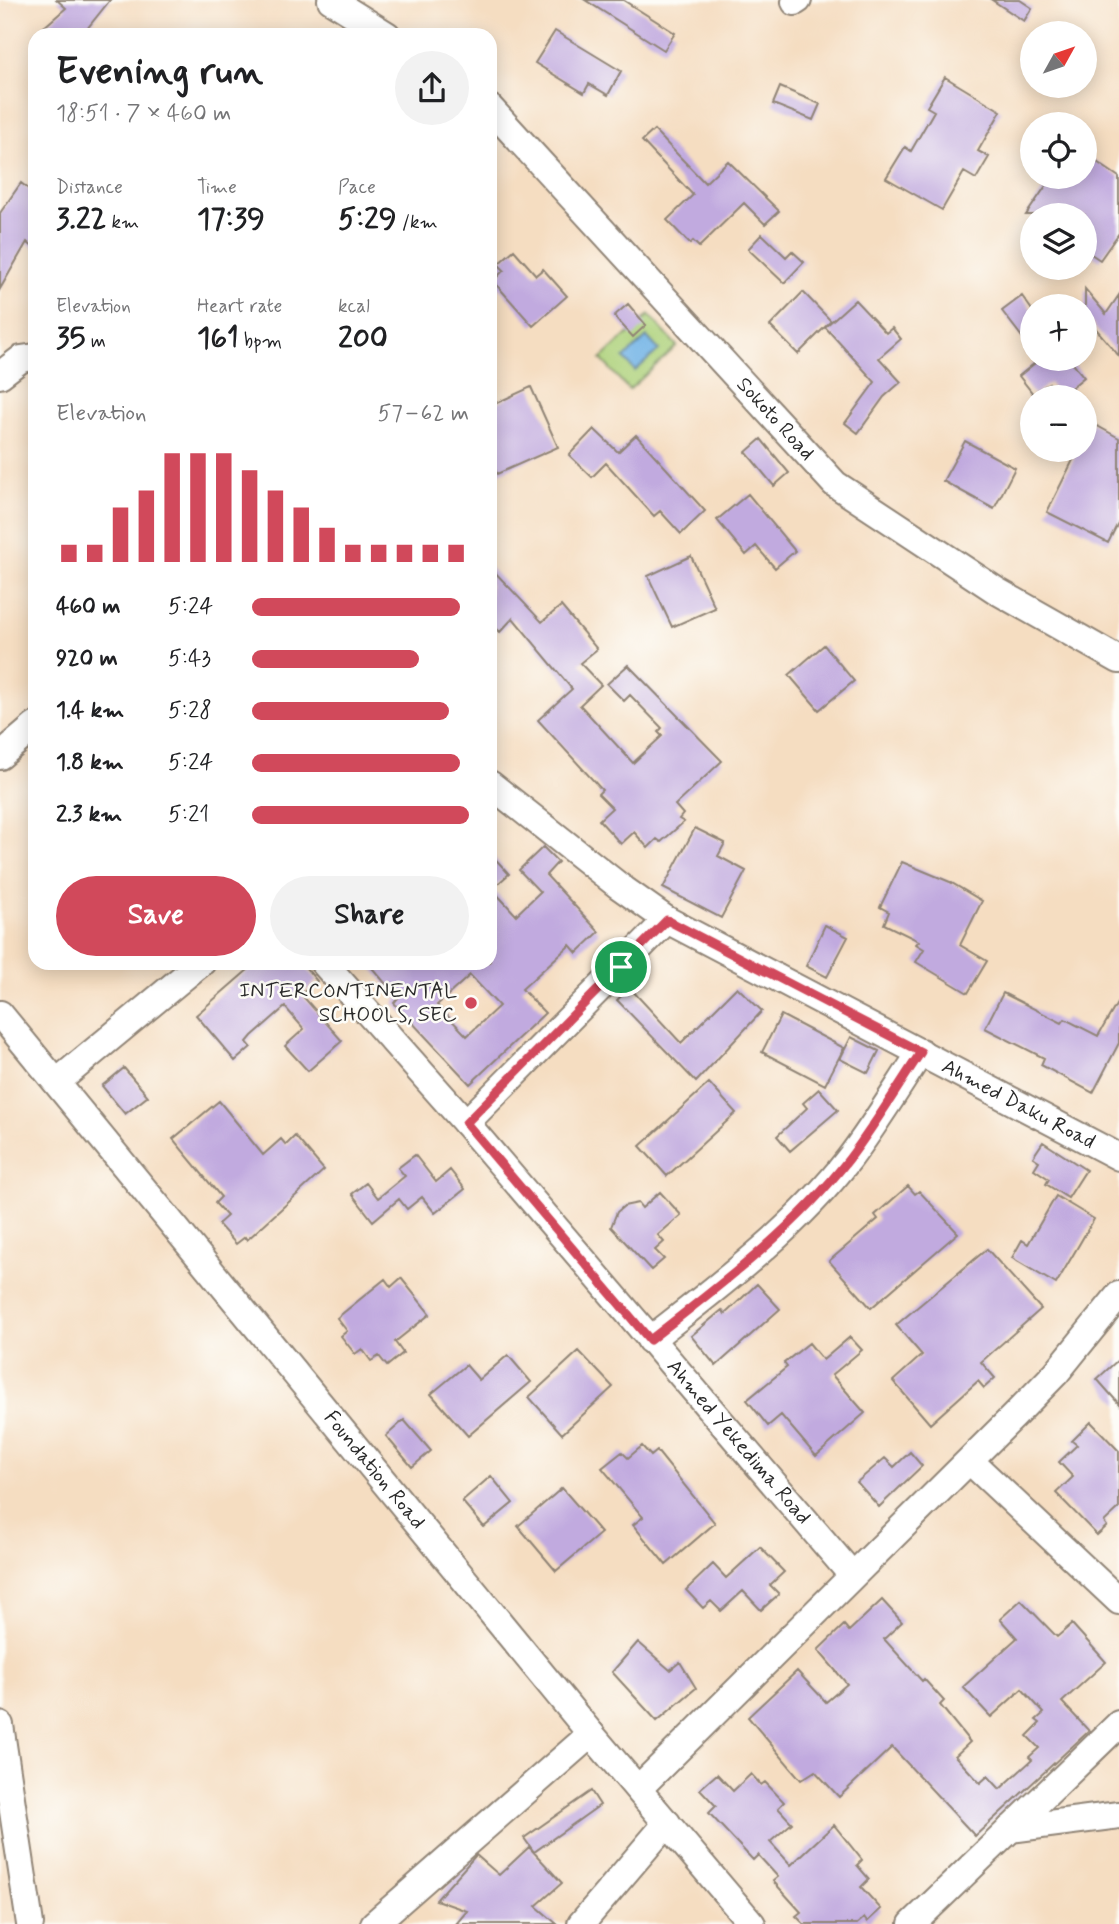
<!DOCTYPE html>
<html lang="en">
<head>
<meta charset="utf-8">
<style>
	:root { --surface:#fff; --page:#f2f2f2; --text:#202124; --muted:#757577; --accent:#d1495b }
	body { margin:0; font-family:Mynerve,sans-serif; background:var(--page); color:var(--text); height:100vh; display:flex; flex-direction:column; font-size:26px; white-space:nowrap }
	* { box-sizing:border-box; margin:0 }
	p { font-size:23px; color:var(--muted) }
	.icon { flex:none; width:38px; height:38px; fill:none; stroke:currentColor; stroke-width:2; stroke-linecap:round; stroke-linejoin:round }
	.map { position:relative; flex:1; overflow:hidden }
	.details { position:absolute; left:28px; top:28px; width:469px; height:942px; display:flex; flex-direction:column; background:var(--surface); border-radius:21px; box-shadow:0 4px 18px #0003 }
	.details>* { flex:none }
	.needle { width:46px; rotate:50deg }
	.fabs { position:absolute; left:1020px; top:21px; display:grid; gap:14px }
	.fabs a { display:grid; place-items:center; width:77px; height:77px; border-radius:50%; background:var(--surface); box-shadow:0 4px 18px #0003; font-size:35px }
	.pin { position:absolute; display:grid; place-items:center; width:60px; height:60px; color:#fff; margin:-30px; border:4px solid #fff; border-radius:50%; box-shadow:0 2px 7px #0007 }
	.round { display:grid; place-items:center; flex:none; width:74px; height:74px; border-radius:37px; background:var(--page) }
	.summary { display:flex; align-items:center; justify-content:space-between; height:119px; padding:0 28px }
	h1 { font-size:38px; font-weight:700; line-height:52px }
	.metrics { display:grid; grid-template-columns:repeat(3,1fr); gap:10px; height:119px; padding:7px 28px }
	.metrics div { display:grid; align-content:center }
	.metrics b { font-size:30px; font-weight:700 }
	.metrics small { font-size:19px; font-weight:400 }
	.metrics p { font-size:19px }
	.chart { height:196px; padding:14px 28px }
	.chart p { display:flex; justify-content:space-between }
	.chart svg { width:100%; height:126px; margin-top:7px; stroke:var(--accent); stroke-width:6 }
	.button { display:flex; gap:14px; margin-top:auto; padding:14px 28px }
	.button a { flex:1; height:80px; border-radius:42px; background:var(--accent); color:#fff; font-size:28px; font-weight:700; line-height:80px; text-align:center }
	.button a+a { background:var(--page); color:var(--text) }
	ul { padding:0 28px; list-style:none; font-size:23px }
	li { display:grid; grid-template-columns:112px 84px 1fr; align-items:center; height:52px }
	li i { height:18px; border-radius:9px; background:var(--accent) }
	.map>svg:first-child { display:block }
</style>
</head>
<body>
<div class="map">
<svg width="1119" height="1924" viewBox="0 0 1119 1924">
	<rect width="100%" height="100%" fill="#fdfcf7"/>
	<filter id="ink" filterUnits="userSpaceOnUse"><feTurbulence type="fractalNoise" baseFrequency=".0143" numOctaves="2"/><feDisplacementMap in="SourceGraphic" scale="14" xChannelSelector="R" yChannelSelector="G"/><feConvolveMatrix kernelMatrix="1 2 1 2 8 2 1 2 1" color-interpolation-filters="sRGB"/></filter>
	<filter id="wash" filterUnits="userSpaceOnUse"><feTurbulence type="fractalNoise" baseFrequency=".00686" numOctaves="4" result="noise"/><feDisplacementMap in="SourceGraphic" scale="28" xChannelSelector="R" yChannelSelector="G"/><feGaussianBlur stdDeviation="1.57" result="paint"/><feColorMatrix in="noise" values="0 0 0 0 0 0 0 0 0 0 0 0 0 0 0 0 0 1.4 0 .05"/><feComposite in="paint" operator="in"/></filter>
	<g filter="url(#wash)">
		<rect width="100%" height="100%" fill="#f5ddc1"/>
		<!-- green -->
		<path fill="#add17a" stroke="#6c7e52" stroke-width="2" d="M649,315L677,346L629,390L601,359Z"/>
		<!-- water -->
		<path fill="#71b3e6" stroke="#4e6f88" stroke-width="2" d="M647,337L659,350L635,371L624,358Z"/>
		<g id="blocks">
			<!-- building -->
			<path fill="#c1aadf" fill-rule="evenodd" d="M57,0H110L82,35H35L66,8Z
				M585,0H623L675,33L664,50Z
				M992,0H1020L1032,8L1024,21Z
				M555,31L621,71L608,95L589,84L584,93L535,63Z
				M945,77L1001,111L978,151L989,157L976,179L964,172L942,210L886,178L905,147L911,151L934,111L927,107Z
				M780,87L820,104L813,120L773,104Z
				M654,130L705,183L728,161L779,211L765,224L744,203L699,247L693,241L690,244L667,220L693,195L642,141Z
				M1085,154L1119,177V233L1100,260L1085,250V215H1026L1052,177H1085Z
				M21,183L35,194V249L27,242L0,289V213Z
				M762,234L786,257L792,251L804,262L784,283L748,249Z
				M514,250L536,275L543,269L567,296L533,326L493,281L504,270L498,264Z
				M1085,289L1106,314L1119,295V356L1085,316Z
				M803,292L831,321L798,354L770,326Z
				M1022,296L1032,310V350L1002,311Z
				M855,300L886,333L892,328L901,339L879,358L901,382L884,397L858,433L845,423L875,382L825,327Z
				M628,304L646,325L633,337L614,316Z
				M1040,359H1069L1084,377L1060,397L1049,383L1034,395L1019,376Z
				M531,387L558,447L497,474L490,458V406Z
				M1092,423L1119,438V521L1108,543L1047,512L1078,450H1085V436Z
				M594,429L618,452L636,435L705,511L681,534L660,511L654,516L606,463L592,477L569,455Z
				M761,439L789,473L774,486L746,452Z
				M965,441L1015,468L994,509L943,481Z
				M748,494L795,551L775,568L756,546L746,555L717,520Z
				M691,556L715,608L672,627L648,576Z
				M490,567L542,622L561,606L597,649L580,663L601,685L580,705L633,763L662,736L658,732L662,728L630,695L624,701L607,684L628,665L722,761L675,805L683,814L679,819L684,822L661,842L657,839L648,848L634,832L621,844L599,820L612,808L598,794L602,790L538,720L572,689L513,618L500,632L490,622Z
				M824,645L854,681L819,710L789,675Z
				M695,828L725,843L718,856L746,871L721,918L663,888Z
				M543,847L558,862L546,875L599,932L577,953L570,945L522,989L545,1013L470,1084L394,1003L398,998L367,962H490V853L509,874L492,889L516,915L540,892L519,870ZM470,975L499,1006L467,1036L437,1005Z
				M902,862L950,882L982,901L960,945L987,961L968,993L916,962L924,949L916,944L919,941L884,924L889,912L880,907Z
				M825,925L848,937L827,977L806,966Z
				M257,962H301L317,981L301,994L342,1041L308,1071L285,1046L304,1029L285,1007L252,1036L247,1042L251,1047L235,1061L196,1015Z
				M737,987L762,1011L696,1082L617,1000L630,988L681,1043Z
				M1003,993L1062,1023L1065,1019L1098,1036L1119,1000V1043L1093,1093L1041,1065L1044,1058L985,1028Z
				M781,1015L844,1048L825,1085L762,1052Z
				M851,1037L879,1051L868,1073L840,1059Z
				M124,1068L148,1096L125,1114L102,1086Z
				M709,1083L736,1113L667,1176L640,1146Z
				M819,1089L838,1110L790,1151L777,1136L807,1108L803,1103Z
				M219,1101L263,1155L281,1139L286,1145L295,1136L324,1170L247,1240L245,1237L236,1244L218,1224L227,1216L215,1203L221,1197L173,1139Z
				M1043,1142L1086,1170L1068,1198L1046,1184L1049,1179L1034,1169L1039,1161L1033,1157Z
				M415,1155L436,1182L450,1170L465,1189L435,1213L422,1197L407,1209L399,1199L373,1221L352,1194L366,1183L378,1198L405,1176L398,1168Z
				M908,1186L915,1194L919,1191L958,1233L871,1308L829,1261L878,1219L875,1215Z
				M660,1192L681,1215L658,1235L664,1242L655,1250L664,1259L651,1270L611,1227L617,1212L624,1206L638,1203L642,1208Z
				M1056,1196L1094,1219L1056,1284L1012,1258L1022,1240L1028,1244Z
				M987,1249L1041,1309L981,1362L995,1378L984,1388L978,1381L930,1424L893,1381L922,1355L896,1325Z
				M401,1278L430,1314L395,1342L403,1353L387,1366L379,1356L371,1361L362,1349L355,1354L341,1336L347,1331L337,1318L385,1279L391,1287Z
				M757,1284L780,1309L716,1366L691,1336L722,1310L725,1314Z
				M850,1337L862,1350L832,1375L865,1413L816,1456L781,1415L768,1426L747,1400L787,1367L784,1363L809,1343L823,1360Z
				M579,1351L613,1387L562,1434L529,1397Z
				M508,1355L531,1382L468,1436L431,1394L466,1365L479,1380Z
				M1119,1359V1404L1097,1379Z
				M404,1420L431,1451L412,1467L386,1436Z
				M1091,1422L1119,1451V1508L1104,1522L1107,1526L1097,1535L1056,1493L1073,1477L1059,1462L1077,1445L1072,1441Z
				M642,1446L651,1456L657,1451L715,1523L666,1565L633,1525L643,1517L602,1468L622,1452L628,1458Z
				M910,1452L922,1466L879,1507L857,1482L885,1458L894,1467Z
				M491,1476L513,1503L484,1527L462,1501Z
				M562,1488L601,1533L556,1571L518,1526Z
				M760,1547L784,1572L770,1585L779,1594L761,1610L743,1591L721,1611L711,1601L703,1608L686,1590L713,1564L726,1578Z
				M882,1600L902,1622L884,1639L922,1681L924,1679L944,1701L940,1705L970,1742L955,1756L980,1783L988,1776L1000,1789L1032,1760L1029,1757L1039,1748L1027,1736L1040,1723L1036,1720L1044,1713L1022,1689L991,1717L963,1687L1017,1638L1000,1619L1021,1600L1057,1637L1072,1624L1106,1662L1062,1702L1089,1731L975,1836L892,1747L839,1797L815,1771L801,1780L748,1717L797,1671L826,1702L847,1684L818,1650L844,1625L849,1631Z
				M638,1642L670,1670L680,1662L696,1688L657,1721L612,1672Z
				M717,1774L733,1791L751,1774L761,1785L765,1782L784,1802L778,1808L792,1823L770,1842L791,1865L834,1825L862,1860L857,1865L869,1879L861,1887L881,1909L867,1922L864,1918L857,1924H804L796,1916L801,1912L773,1881L778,1877L758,1855L753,1860L709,1813L716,1806L700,1789Z
				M591,1791L600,1805L534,1852L524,1838Z
				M529,1847L562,1883L536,1906L557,1924H456L467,1911L436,1900L476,1855L499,1875Z"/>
		</g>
	</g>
	<g filter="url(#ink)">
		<use href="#blocks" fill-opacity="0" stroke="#908476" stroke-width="2"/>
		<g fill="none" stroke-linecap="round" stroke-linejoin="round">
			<!-- minor casing -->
			<g stroke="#908476" stroke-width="30">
				<g id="minor">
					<path d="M331,0L387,35"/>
					<path d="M795,2L798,0"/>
					<path id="s1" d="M490,108L835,484L997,591L1119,660"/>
					<path d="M0,375L21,359L35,357"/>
					<path d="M0,756L35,726"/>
					<path id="s2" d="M490,784L619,886L667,920L1119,1157"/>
					<path id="s3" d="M323,962L466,1123L852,1575"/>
					<path id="s4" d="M0,1014L591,1734L752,1924"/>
					<path d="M57,1082L202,962"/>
					<path d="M466,1123L667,920"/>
					<path d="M650,1340C720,1285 794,1230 849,1159C875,1125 897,1088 921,1052"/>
					<path d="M970,1461L1119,1601"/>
					<path d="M0,1725L30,1924"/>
					<path d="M638,1789L1014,1416L1056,1373L1119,1295"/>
					<path d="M1010,1829L1119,1815"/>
					<path d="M374,1924L591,1734"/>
					<path d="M581,1924L667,1823"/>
					<path d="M912,1924L1119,1724"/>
				</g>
			</g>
			<!-- minor -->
			<use href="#minor" stroke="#fff" stroke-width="26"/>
		</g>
	</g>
	<g fill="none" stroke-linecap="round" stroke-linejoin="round" filter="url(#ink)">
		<!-- route casing -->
		<g stroke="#fff" stroke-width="14">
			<path id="route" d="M667,920L921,1052C897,1088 875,1125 849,1159C794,1230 720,1285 650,1340L466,1123Z"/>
		</g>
		<!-- route -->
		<use href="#route" stroke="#d1495b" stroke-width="9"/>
	</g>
	<!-- markers -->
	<circle fill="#d1495b" stroke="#fdfcf7" stroke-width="2.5" cx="471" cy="1003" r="7"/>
	<g text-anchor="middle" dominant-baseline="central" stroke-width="5" stroke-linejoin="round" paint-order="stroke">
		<!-- street labels -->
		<g font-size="21" fill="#2b2b2b" stroke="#fdfcf7">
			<text stroke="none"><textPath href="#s1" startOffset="422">Sokoto Road</textPath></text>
			<text stroke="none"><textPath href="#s2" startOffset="620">Ahmed Daku Road</textPath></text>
			<text stroke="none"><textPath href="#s3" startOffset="635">Ahmed Yekedima Road</textPath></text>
			<text stroke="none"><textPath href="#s4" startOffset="590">Foundation Road</textPath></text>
		</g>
		<!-- poi labels -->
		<g font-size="21" fill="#2b2b2b" stroke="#fdfcf7" text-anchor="end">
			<text x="457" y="991">INTERCONTINENTAL<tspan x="457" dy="24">SCHOOLS, SEC</tspan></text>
		</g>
	</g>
</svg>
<div class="fabs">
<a><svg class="needle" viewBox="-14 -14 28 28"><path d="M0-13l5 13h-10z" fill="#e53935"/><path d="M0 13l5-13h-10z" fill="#757577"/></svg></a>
<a><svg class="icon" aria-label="locate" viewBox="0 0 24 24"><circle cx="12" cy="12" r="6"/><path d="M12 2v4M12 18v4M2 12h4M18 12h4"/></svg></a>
<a><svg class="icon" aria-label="layers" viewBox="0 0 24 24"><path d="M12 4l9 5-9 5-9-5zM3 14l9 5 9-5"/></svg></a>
<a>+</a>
<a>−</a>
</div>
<div class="pin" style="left:621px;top:967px;background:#1e9e55"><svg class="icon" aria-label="arrive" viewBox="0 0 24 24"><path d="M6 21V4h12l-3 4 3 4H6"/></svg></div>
<section class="details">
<div class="summary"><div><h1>Evening run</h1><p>18:51 · 7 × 460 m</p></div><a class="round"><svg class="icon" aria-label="share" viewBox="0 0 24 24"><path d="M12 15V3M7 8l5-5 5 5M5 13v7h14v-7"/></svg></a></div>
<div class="metrics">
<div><p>Distance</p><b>3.22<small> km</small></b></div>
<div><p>Time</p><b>17:39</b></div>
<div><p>Pace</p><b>5:29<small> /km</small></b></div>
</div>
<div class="metrics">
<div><p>Elevation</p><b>35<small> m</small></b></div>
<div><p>Heart rate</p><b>161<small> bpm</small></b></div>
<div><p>kcal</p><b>200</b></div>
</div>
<div class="chart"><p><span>Elevation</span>57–62 m</p>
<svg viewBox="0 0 160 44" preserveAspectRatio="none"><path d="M5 44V38M15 44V38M25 44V25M35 44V19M45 44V6M55 44V6M65 44V6M75 44V12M85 44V19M95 44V25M105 44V32M115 44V38M125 44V38M135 44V38M145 44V38M155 44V38"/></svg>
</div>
<ul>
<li><b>460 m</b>5:24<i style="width:96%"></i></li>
<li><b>920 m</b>5:43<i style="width:77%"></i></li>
<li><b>1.4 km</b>5:28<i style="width:91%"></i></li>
<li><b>1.8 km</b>5:24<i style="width:96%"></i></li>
<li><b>2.3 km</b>5:21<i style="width:100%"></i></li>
</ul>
<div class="button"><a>Save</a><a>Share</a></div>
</section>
</div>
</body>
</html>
